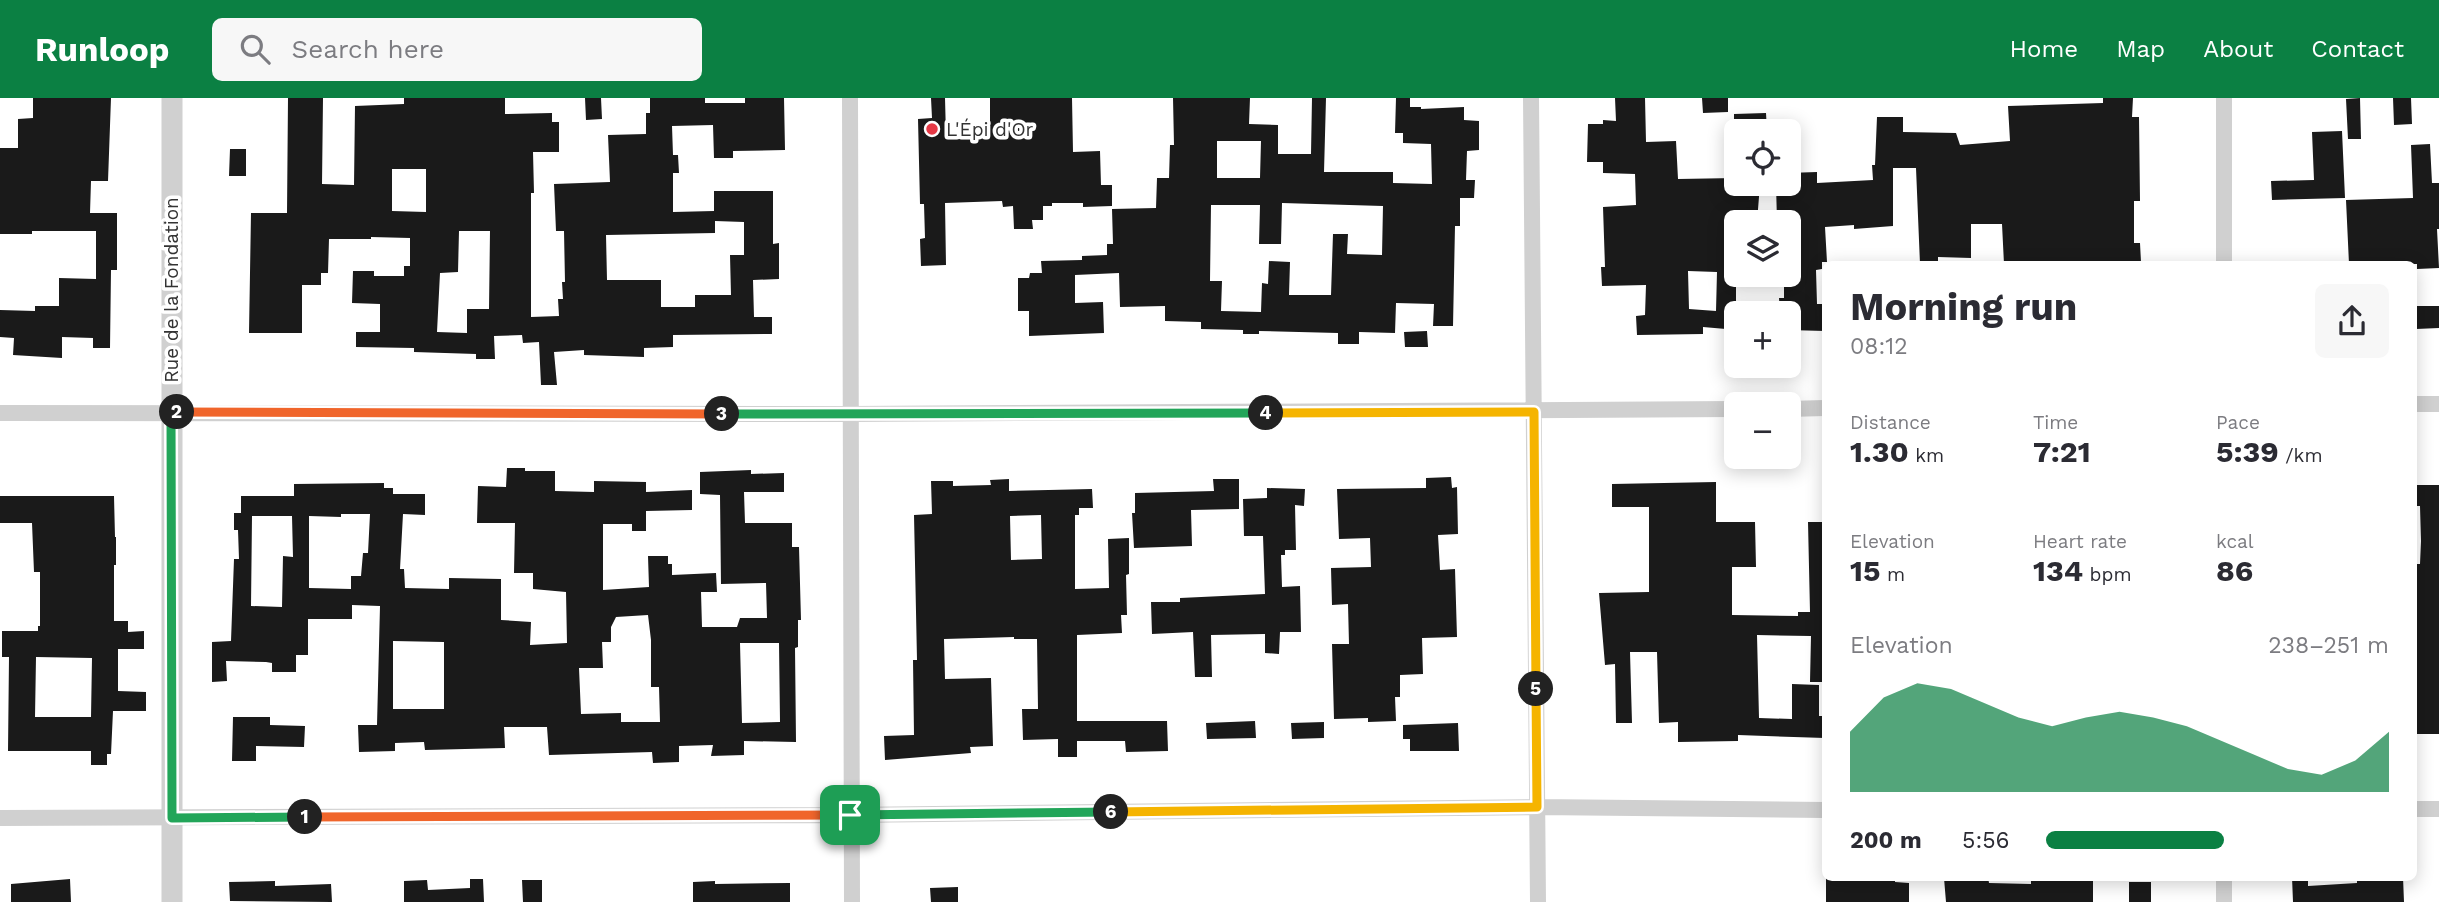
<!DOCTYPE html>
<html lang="en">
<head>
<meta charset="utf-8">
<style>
	:root { --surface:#fff; --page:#f7f7f7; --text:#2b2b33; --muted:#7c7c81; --accent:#0b8043 }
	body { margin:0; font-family:"Work Sans",sans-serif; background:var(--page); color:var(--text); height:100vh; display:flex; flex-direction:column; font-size:26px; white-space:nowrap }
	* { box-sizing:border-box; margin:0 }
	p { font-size:23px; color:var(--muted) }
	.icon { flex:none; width:38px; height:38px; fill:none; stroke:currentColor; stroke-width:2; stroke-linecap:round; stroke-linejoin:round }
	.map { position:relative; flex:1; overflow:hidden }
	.drawer { position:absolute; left:1822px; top:163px; width:595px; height:620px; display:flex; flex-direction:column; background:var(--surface); border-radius:10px; box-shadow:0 4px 18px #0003 }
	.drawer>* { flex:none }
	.fabs { position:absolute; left:1724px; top:21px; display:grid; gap:14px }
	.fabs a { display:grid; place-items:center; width:77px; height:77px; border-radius:10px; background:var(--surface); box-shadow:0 4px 18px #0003; font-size:35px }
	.pin { position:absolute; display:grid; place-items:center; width:60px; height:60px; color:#fff; margin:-30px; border-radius:14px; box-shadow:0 4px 10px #0006 }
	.km { position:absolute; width:35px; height:35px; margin:-18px; border-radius:50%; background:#222; color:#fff; font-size:19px; line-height:35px; text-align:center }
	.round { display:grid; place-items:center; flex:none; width:74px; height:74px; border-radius:10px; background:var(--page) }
	.headline { display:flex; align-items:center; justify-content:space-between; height:119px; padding:0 28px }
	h1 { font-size:38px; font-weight:700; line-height:52px }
	.stats { display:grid; grid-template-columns:repeat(3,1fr); gap:10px; height:119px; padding:7px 28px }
	.stats div { display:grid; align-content:center }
	.stats b { font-size:30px; font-weight:700 }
	.stats small { font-size:19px; font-weight:400 }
	.stats p { font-size:19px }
	.chart { height:196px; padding:14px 28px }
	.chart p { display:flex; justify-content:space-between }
	.chart svg { width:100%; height:126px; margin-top:7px; fill:var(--accent); opacity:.7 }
	ul { padding:0 28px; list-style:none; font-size:23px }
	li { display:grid; grid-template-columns:112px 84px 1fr; align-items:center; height:52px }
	li i { height:18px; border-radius:9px; background:var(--accent) }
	header { display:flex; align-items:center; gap:42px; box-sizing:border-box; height:98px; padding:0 35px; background:var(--accent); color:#fff }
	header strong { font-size:33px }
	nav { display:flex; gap:38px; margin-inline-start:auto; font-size:24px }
	.search { width:490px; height:63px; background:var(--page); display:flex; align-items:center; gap:18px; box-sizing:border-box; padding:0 24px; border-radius:10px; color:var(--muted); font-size:26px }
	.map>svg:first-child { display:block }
</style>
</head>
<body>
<header>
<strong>Runloop</strong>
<div class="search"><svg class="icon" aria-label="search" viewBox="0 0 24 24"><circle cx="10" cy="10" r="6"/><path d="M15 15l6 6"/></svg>Search here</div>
<nav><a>Home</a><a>Map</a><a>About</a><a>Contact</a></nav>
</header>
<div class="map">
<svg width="2439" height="804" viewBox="0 0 2439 804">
	<rect width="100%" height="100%" fill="#fff"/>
	<!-- building -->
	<path fill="#1a1a1a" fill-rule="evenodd" d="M33,0H111L108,83H91L90,115H117V172H111L110,250H93V240L62,239V260L13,257L14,240L0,239V212L35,213V208H59V180L96,181V133H32V136H0V50H18V21L33,20Z
		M288,0H323L322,86L354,87L355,8L404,6V0H505V16L552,15V24H559V54H533L534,95H531V219L559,218L558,201H563L562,184H565L564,133H556L554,86L610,84L608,37L646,36V15H650V0H705V5H745V0H784L785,52L733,53V60H714L713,27L672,28L673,57H678L679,75H673V114L714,113V93H773V146L779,145V181L753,182L754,219H772V236L673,237V249L644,250V259L584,257V252L554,254L557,287H541L539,244L523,245L522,237L494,238L495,261H476V256L414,254V250L356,249V234H380V206L352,205L353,173H374V178H404V168H410V140L371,139V141H329L328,175H321V187H302V235H249L251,115H287ZM392,71H426V114L392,113ZM715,123L744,124V157H730L731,197H695V209H661V182H607L606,137L715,135ZM459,133H490L489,211H467V235L437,234L440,175L458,174Z
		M585,0H601L602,21L586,22Z
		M931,0H945L946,38L990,37V0H1072L1073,54L1100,53L1101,87H1112V108L1083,109V105H1052V108H1043V122H1032L1033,131H1014L1013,108L1003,109L1002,103L945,105L946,167L921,168L920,141L925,140L924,106H920L918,21L932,20Z
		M1173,0H1250L1249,26L1278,27V56H1311L1312,0H1326L1324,74H1393V85L1432,86L1431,46L1403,45V35H1395L1396,0H1410V9H1421V11L1464,9V22L1479,23V52L1467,53L1466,82H1475L1474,100H1460V128H1455L1453,228H1433L1434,206L1396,205L1395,235L1359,234V246H1338V235L1259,233V236H1243V232L1201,231V224L1165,223V208L1120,209L1119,175L1075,177V205L1103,204L1104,235L1029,238V213H1018V180H1029L1030,175H1042L1041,163L1082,162V158L1107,157V146H1113L1112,111L1156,110L1157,80H1169L1170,47H1174ZM1217,43H1261L1260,80H1217ZM1282,105L1383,108L1382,157L1347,156L1348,136H1333L1331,197H1289L1290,164L1269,163L1268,186L1262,185L1261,214L1221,213L1222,183H1210L1211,107H1260L1259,146H1281Z
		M1615,0H1645L1646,44L1676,43L1678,81L1736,80V86H1760L1757,124H1736V215H1727L1726,231L1703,229V236L1637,237L1636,218L1645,217L1646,187L1602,188L1601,169H1605L1603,109L1636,107L1635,76L1603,75V64H1587L1588,26H1603V22L1616,23ZM1688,173L1717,174L1716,213L1689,211Z
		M1702,0H1728V14L1703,15Z
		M2103,0H2133L2132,19H2139L2140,103H2134V145H2140L2141,164L2004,166L2002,126H1971V160L1938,159V166H1920L1916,70H1893V128L1854,131V127L1825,129L1827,164H1822V171L1816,172L1817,206H1825V233L1788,232V215H1780L1779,200H1784V177H1788V124H1777L1776,86H1788V75L1817,74V85L1873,82L1872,67H1875L1877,19H1903V34L1956,35L1960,47L2010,43L2008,8L2103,5Z
		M2360,0L2361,41H2348L2346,1Z
		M2393,0H2411L2412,26L2394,27Z
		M1766,15L1767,33H1734V16Z
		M2342,33L2345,100L2272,102L2271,83L2314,82L2312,34Z
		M2430,46L2432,85H2439V131H2437L2439,170L2417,171V166H2349L2346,102L2413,100L2411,47Z
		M230,51H246V78H229Z
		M2416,208H2439V230L2416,231Z
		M1427,233L1428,249H1405L1404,234Z
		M507,370H525V373H555V393L594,394V383L646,384V394L692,392V412L646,413V433H632V426H603V492L649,489L648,458H668V466H672V477L716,475L717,494H701L702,529H737L740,520H767L766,485L721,486L720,397L700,396V374L751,372V376L784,375V394H744L745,425H792V449H799L801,522H798V549L795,550L796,644L744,643V657L711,658L713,647L679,648V664L653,665L652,654L549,657L547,629H504L505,650L425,652L424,644L395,645V653L359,654L358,627H377L380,508L352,507V521H308V557H296V574H272V565L266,564L226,563L227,583L212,584V544L231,543L234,461H239L238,432H234V415H241V398H294V386L384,385V390H393V396H425V417L403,416L400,471H404L405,490L449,491V480L501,481V522L531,524L530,547L567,545L566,494L533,491V475H514L515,425H477L478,388L506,389ZM341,416H370L368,455H363L361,478H351V491L309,490V418L341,419ZM252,418H292L293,459L283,458L282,509L251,508ZM648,517L651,542V589H659L660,624H621V615L581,616L579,570H603L602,544H611V529L616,519ZM393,543L444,544V611H393ZM740,545H779L780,624L742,625Z
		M1451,379L1452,390L1457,389L1458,436L1438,437L1440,472L1455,471L1457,539L1422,540L1423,576L1400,577V599H1395L1396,623L1368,624V620L1334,621L1332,546H1349L1348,506L1332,507L1331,470L1371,469L1370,440L1339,441L1337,391L1426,390V380Z
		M1009,381V393L1092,391L1093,410H1079V417H1075V491L1109,490L1108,441L1129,440V476L1126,477L1127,517H1121L1122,535L1077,537V623H1167L1168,653L1126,654L1125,643H1077V659H1058V641L1023,642L1022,611H1038L1037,541H1014V539L944,541L945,581L991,580L993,648L970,649L971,655L885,662L884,638L914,637L913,562H917L914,417L932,416L931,383H953V388L991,387L990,382ZM1041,417L1042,461L1011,462L1010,418Z
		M1213,381H1239V411L1191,412L1192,448L1134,450L1132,415H1135V395L1214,393Z
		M1716,384V424H1755L1756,469H1732V517L1798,518V514H1810L1808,424H1825L1824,584H1810L1811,538L1757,537L1759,620L1792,621V586L1819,587V618H1825V640L1738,637V643L1678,644V624L1659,625L1657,554H1630L1632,625H1616L1615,566L1605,567L1599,495L1649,494V409H1612V386Z
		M2413,387H2439V636H2413V534H2415L2416,466H2420L2421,443L2420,408H2413Z
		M1267,390L1305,391L1304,408L1295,407L1296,452H1285V457H1281L1282,489L1300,488L1301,534H1280L1279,556L1265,555V536L1211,537L1212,579H1195L1193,534L1152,536L1151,504H1180V500L1265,496L1263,438H1244L1243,401L1267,400Z
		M0,398H114L115,439H116V467H114V523H128V534L144,533V551H118V593L146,594V613H113L111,656H107V667H91V653H8L9,559H2V533H38V528H40V474H34L32,425H0ZM36,559L92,560L91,619H35Z
		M233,619H270V627L305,628L304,649L256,648V663H232Z
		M1255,623L1256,640L1207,641L1206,625Z
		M1324,624V640L1292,641L1291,625Z
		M1458,625L1459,653H1410V641H1403V627Z
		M1826,779H1895V784L1909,785V804H1826Z
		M1988,779L1989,785L2031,786V779H2076V783H2093V804H1946L1944,780Z
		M2292,779H2308V788L2357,785V780L2403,779L2404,804H2293Z
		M70,781L71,804H11V786Z
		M470,781H483L484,804H404V783L427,782L428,792L470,790Z
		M522,782H542V804H523Z
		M275,783V788L331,786L332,804L230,803L229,784Z
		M715,783V786L790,785V804H693V784Z
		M2129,784H2151V804H2129Z
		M958,789V804H931L930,790Z"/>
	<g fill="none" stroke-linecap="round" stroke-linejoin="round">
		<!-- minor -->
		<path stroke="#d0d0d0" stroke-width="16" d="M850,0L852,804
			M1531,0L1538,804
			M2224,0V166
			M2413,306H2439
			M1788,311L1825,310
			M0,315L850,316L1736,311
			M2413,711H2439
			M0,720L850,717L1537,709L1825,712
			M2224,779V804"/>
		<!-- tertiary -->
		<path stroke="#d0d0d0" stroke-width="21" d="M172,0V804"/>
	</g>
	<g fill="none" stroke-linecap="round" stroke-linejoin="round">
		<!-- split-1 casing -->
		<g stroke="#fff" stroke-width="14">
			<path id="split-1" d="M305,719L850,717"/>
		</g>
		<!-- split-2 casing -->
		<g stroke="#fff" stroke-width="14">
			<path id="split-2" d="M177,314H171L172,720L305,719"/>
		</g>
		<!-- split-3 casing -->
		<g stroke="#fff" stroke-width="14">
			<path id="split-3" d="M177,314L722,316"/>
		</g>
		<!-- split-4 casing -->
		<g stroke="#fff" stroke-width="14">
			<path id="split-4" d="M722,316L1266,315"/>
		</g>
		<!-- split-5 casing -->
		<g stroke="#fff" stroke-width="14">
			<path id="split-5" d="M1266,315L1534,314L1536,591"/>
		</g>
		<!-- split-6 casing -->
		<g stroke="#fff" stroke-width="14">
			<path id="split-6" d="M1111,714L1537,709L1536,591"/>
		</g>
		<!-- split-7 casing -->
		<g stroke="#fff" stroke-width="14">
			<path id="split-7" d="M850,717L1111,714"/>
		</g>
		<!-- split-1 -->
		<use href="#split-1" stroke="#f0652b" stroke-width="9"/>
		<!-- split-2 -->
		<use href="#split-2" stroke="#22a559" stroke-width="9"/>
		<!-- split-3 -->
		<use href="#split-3" stroke="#f0652b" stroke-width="9"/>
		<!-- split-4 -->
		<use href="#split-4" stroke="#22a559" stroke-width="9"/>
		<!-- split-5 -->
		<use href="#split-5" stroke="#f5b400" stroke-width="9"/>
		<!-- split-6 -->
		<use href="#split-6" stroke="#f5b400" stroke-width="9"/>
		<!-- split-7 -->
		<use href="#split-7" stroke="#22a559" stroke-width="9"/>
	</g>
	<!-- markers -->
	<circle fill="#e63946" stroke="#fff" stroke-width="2.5" cx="932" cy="31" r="7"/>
	<g text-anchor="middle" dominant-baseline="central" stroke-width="7" stroke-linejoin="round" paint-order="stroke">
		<!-- poi labels -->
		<g font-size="19" fill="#333" stroke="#fff" text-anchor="start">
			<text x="946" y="31">L'Épi d'Or</text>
		</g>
		<!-- street labels -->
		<g font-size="19" fill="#333" stroke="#fff">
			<text transform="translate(171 192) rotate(-90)">Rue de la Fondation</text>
		</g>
	</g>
</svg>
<div class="fabs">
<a><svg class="icon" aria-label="locate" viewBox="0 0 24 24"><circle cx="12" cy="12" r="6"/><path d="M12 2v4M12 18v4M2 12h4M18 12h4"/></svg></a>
<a><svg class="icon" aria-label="layers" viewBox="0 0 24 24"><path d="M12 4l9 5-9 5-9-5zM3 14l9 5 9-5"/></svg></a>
<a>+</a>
<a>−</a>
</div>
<div class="pin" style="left:850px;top:717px;background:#1e9e55"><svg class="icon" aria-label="arrive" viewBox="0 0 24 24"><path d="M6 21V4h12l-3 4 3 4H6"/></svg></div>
<b class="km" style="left:305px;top:719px">1</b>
<b class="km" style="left:177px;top:314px">2</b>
<b class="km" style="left:722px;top:316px">3</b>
<b class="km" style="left:1266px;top:315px">4</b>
<b class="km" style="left:1536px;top:591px">5</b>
<b class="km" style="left:1111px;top:714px">6</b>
<section class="drawer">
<div class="headline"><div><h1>Morning run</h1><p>08:12</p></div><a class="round"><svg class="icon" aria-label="share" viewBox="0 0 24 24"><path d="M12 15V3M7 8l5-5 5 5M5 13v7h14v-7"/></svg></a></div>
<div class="stats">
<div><p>Distance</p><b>1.30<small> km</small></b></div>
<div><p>Time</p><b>7:21</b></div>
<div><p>Pace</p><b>5:39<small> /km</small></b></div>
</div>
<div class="stats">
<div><p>Elevation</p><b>15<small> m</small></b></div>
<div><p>Heart rate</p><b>134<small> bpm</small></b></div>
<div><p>kcal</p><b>86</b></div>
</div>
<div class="chart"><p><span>Elevation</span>238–251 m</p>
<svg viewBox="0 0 160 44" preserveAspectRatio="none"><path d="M0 44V23L10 11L20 6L30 8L40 13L50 18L60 21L70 18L80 16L90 18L100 21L110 26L120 31L130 36L140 38L150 33L160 23V44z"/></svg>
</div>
<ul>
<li><b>200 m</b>5:56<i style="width:52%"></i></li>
</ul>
</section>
</div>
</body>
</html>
